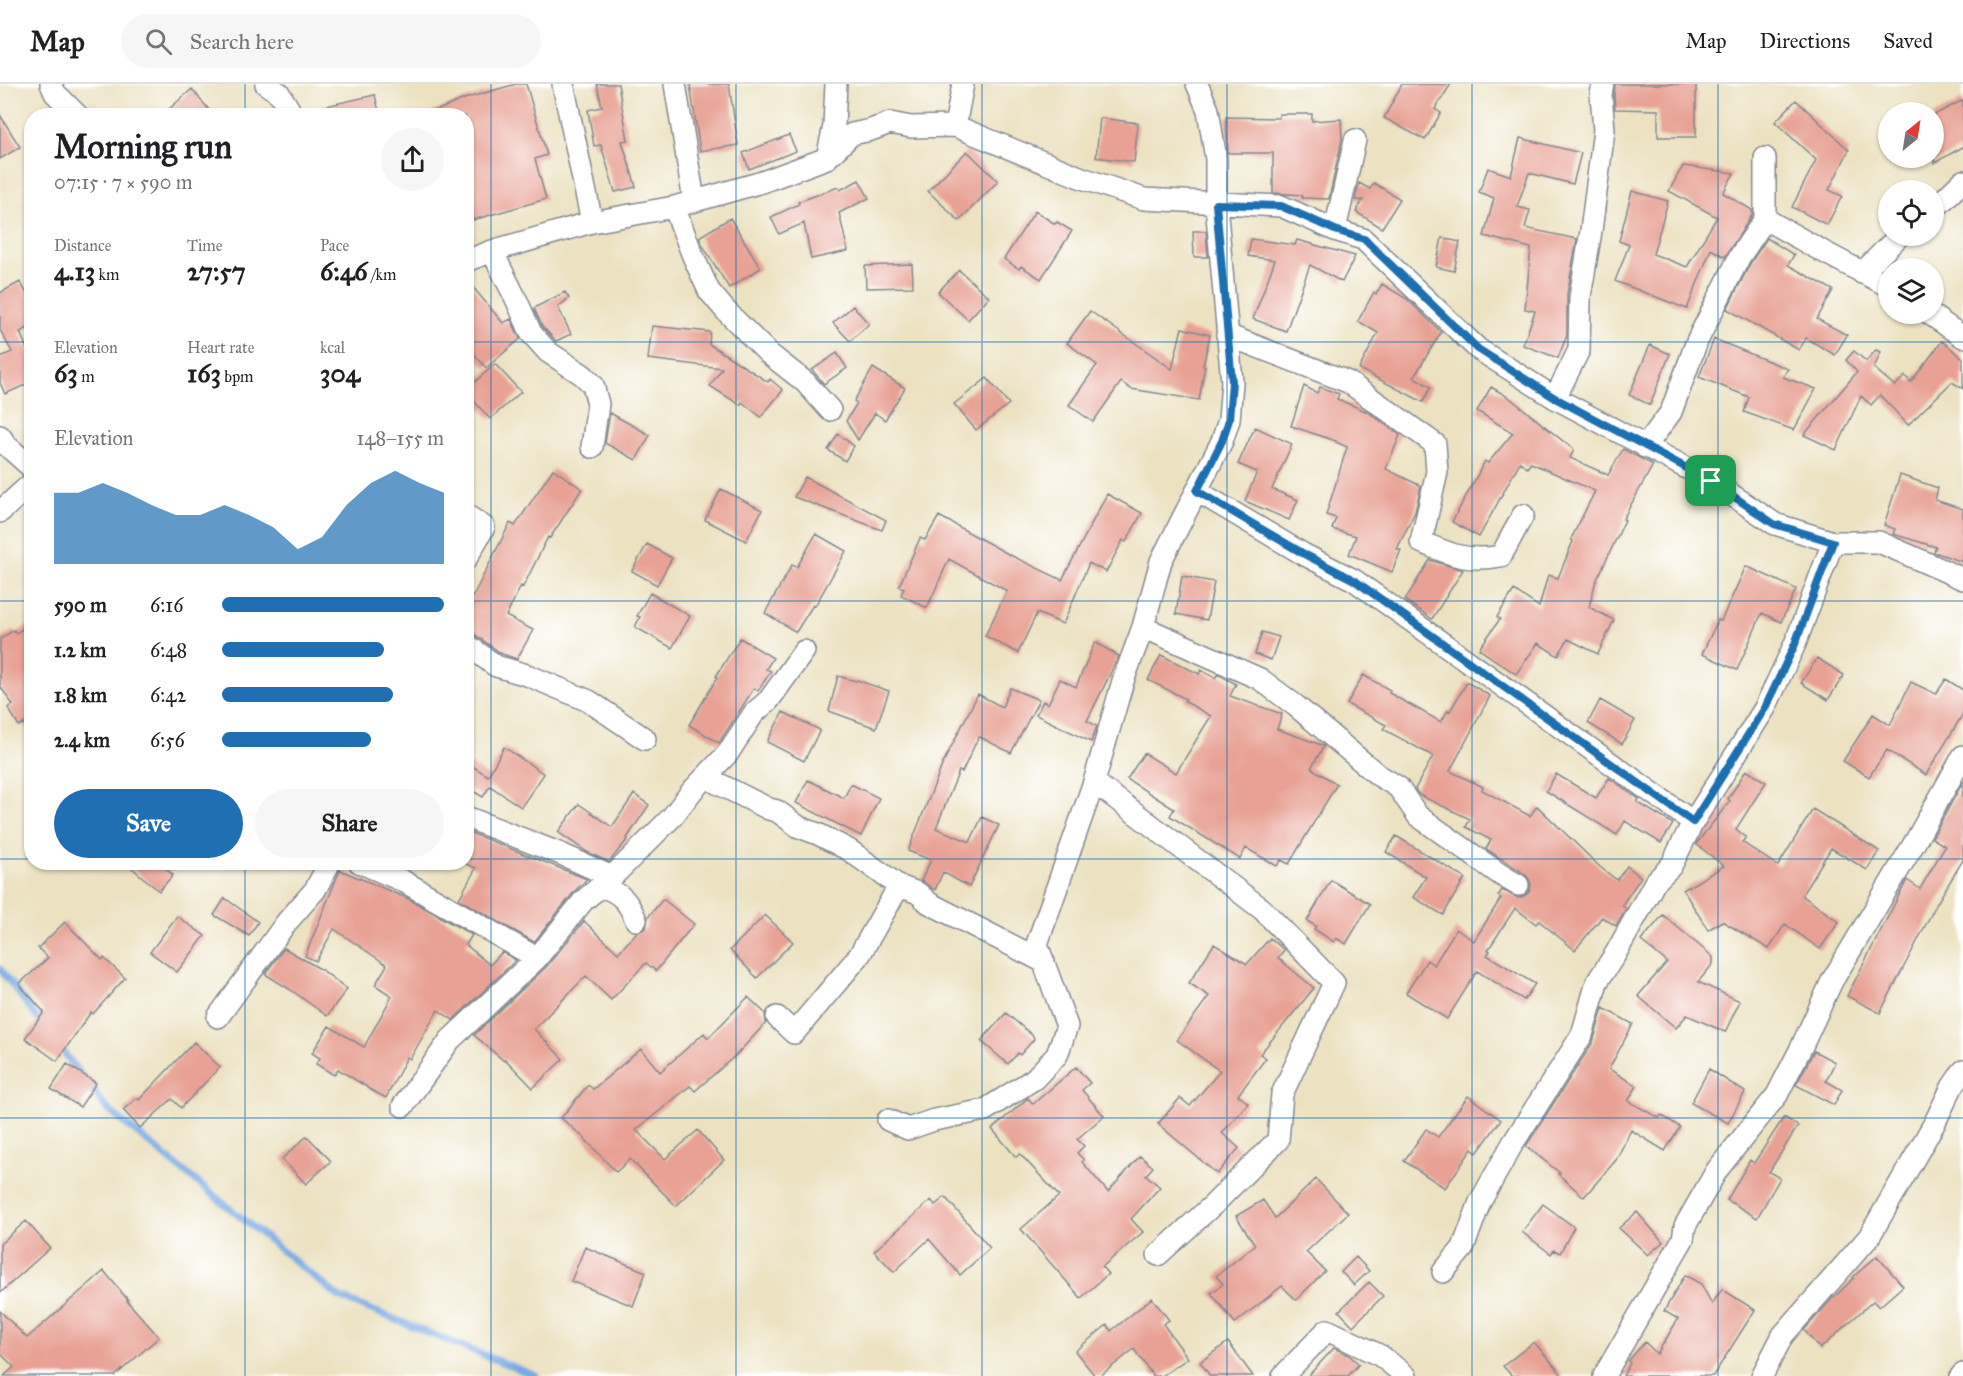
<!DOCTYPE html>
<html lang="en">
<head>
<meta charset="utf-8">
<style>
	:root { --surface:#fff; --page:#f6f6f6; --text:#202124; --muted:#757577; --line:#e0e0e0; --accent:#1f6fb2 }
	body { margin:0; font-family:"IM FELL Great Primer",serif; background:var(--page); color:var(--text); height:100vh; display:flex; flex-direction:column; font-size:22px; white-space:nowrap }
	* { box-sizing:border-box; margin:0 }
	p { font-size:20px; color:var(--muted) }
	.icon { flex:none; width:33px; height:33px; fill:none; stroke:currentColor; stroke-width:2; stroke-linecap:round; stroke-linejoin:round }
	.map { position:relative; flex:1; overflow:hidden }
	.panel { position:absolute; left:24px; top:24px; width:450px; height:762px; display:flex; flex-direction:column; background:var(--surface); border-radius:24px; box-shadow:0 2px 4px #0004 }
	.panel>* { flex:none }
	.needle { width:39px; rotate:30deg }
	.fabs { position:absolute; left:1878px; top:18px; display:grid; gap:12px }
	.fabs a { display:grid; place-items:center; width:66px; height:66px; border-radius:50%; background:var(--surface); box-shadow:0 2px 4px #0004; font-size:30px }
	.pin { position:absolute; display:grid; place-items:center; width:51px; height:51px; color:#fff; margin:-26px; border-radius:12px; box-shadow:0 3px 9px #0006 }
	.round { display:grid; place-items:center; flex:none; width:63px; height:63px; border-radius:32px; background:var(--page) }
	.headline { display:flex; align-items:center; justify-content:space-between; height:102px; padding:0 30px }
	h1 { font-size:33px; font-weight:700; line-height:45px }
	.metrics { display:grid; grid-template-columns:repeat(3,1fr); gap:9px; height:102px; padding:6px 30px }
	.metrics div { display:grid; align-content:center }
	.metrics b { font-size:26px; font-weight:700 }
	.metrics small { font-size:16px; font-weight:400 }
	.metrics p { font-size:16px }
	.chart { height:168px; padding:12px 30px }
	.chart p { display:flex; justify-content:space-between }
	.chart svg { width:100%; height:108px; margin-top:6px; fill:var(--accent); opacity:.7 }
	.cta { display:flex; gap:12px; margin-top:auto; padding:12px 30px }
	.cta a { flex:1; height:69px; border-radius:36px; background:var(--accent); color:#fff; font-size:24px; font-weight:700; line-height:69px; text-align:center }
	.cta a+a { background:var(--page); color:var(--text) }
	ul { padding:0 30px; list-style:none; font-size:20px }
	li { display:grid; grid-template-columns:96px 72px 1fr; align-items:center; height:45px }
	li i { height:15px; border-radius:8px; background:var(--accent) }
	header { display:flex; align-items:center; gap:36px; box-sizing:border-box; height:84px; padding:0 30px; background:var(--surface); border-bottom:2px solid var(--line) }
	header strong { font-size:28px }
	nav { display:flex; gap:33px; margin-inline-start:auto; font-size:21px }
	.search { width:420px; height:54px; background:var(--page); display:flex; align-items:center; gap:15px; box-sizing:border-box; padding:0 21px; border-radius:33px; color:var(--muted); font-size:22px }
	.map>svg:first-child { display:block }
</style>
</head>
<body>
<header>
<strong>Map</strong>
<div class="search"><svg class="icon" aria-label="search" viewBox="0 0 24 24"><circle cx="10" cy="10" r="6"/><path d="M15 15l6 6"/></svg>Search here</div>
<nav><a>Map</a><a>Directions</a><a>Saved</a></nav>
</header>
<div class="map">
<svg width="1963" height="1292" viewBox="0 0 1963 1292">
	<rect width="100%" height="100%" fill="#fff"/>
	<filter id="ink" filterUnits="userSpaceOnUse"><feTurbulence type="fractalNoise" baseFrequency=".0167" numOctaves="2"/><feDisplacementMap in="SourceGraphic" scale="12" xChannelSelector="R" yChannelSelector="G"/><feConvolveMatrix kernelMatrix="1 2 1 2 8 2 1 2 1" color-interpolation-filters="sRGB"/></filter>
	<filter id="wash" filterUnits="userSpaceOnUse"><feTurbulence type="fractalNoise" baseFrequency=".008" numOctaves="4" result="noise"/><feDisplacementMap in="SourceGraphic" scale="24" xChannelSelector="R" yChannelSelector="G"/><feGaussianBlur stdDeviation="1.35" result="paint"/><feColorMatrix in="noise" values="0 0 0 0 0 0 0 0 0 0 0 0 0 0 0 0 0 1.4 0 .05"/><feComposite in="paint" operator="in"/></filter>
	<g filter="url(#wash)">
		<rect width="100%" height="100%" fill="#ece2c2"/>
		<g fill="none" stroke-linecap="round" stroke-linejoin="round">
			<!-- stream -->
			<path stroke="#78a9e3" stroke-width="7" d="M0,885L44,943
				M58,961L107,1025L339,1213L536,1292"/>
		</g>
		<g id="blocks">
			<!-- building -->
			<path fill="#e8a194" d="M516,0H526L547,71L535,75L546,115L473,136L466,112V32L425,31L467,14Z
				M597,0H618L628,56L622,57L636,103L615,108L601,61L594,62L588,26L602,23Z
				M690,0H729L738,61L700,67Z
				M1402,0H1451L1435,25L1441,29L1425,56L1384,34Z
				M1615,0H1696V53H1658V26L1615,25L1614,11Z
				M192,5L214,32H161Z
				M375,11L380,32H317V24Z
				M1796,16L1849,66L1829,106L1842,112L1827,141L1792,123L1816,76L1775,38Z
				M1963,16V63L1934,79V31Z
				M1279,30H1312V37L1341,35L1342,55L1329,115L1302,114V111L1273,109V69H1228L1226,33L1279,34Z
				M0,31L20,63L0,75Z
				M1100,34L1138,39L1134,78L1096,73Z
				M789,51L796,67L749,85L743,69Z
				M1520,54L1581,69L1573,100L1529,89L1517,123L1530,126L1525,144L1577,155L1567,211V251L1558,274L1523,261L1535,227L1525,225L1531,164L1484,152L1494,114L1479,108L1488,84L1511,92Z
				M967,67L998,97L959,137L928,107Z
				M1683,82L1734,89L1723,109L1752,126V131L1725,173L1711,165L1687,225L1615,197L1629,161L1619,157L1632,107L1668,117L1653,170L1687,183L1717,133L1669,107Z
				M859,96L869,114L839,129L848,167L811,175L804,139L779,150L771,133L799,120L798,118L838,103L840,106Z
				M1359,99L1370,105L1374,99L1400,115L1382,144L1356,128L1363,116H1355Z
				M1035,127L1055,140L1057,138L1072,147L1041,195L1021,182L1019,185L1004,175Z
				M730,134L761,184L729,204L703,162L699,153Z
				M1193,147H1206L1208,173H1194Z
				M1442,154L1460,158L1454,187L1436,183Z
				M1767,154L1794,171L1788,181L1833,206L1817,235L1847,251L1835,271L1806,254L1799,266L1727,225L1751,178Z
				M1251,155L1295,161L1297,156L1355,172L1342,198L1310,181L1286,247L1253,235L1275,176L1248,172Z
				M912,180L913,203L866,204L865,182Z
				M959,186L989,213L968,236L938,208Z
				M466,195L503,239L511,235L520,255L486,284L466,260Z
				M20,198L32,218V242L20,248L32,277V298L5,310L0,299V273L12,268L0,246V209Z
				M1382,200L1407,215L1441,248L1414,293L1431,303L1423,318L1359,285L1378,249L1358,237L1374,208L1376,210Z
				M565,208L569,214L558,223L571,250L556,257L542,242L534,224Z
				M853,222L869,240L850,257L833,239Z
				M1090,227L1172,285L1182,244L1210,251L1203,282H1205L1199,316L1131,305L1121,298L1093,338L1069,321L1097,281L1067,259Z
				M652,242L710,248L709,260L768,298L770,295L783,306L761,333L742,318L740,321L710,302L722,284L648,275Z
				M1714,255L1788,285L1783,293L1816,305L1794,346L1744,328L1749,313L1699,293Z
				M1942,257L1963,274V305L1952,298L1908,341L1880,311L1871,321L1861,312L1836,366L1804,351L1857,288L1846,276L1854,267L1866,277L1876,266L1881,268L1874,284L1895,302L1905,292L1911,298Z
				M1650,261L1670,270L1650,321L1629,311Z
				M837,269L847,284L824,300L812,286Z
				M495,280L521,308L490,335L466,308V306Z
				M873,284L905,304L885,336L875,329L858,356L846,337L857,319L854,317Z
				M987,294L1009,320L976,346L954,320Z
				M1304,302L1317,309L1320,303L1339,310L1337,315L1368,328L1400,351L1386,385L1421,402L1415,428L1397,465L1401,466L1392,488L1349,470L1356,452L1332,445L1336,434L1326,431L1347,363L1336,358V357L1291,342Z
				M1491,303L1510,314L1574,366L1570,374L1608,391L1623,365L1653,381L1623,435L1625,436L1595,500L1589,523L1614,536L1598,570L1568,555L1558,572L1538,559L1516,590L1479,565L1500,535L1497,533L1514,506L1539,523L1548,491L1558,494L1573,457L1571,455L1595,407L1531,379L1527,384L1520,378L1479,453L1452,438L1485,377L1488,379L1513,349L1477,327Z
				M610,329L650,351L636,376L605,359Z
				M1255,343L1292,360L1272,405L1298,416L1289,436L1245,417L1257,388L1238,380Z
				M838,350L854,362L845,377L828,366Z
				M553,385L582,405L550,454L548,453L523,503L521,502L506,532L533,546L517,575L502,570L474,550L466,547V510L472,514L510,439L515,442Z
				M1900,391L1938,404L1935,416L1963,425V478L1934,468L1936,463L1893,450L1895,445L1884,441Z
				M805,393L886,436L882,446L794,413Z
				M721,405L762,426L746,457L705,436Z
				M1107,410L1142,429L1126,458L1123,456L1106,488L1089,479L1063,540L1037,529L1018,569L985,552L1007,507L949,475L927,524L901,511L904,504L899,502L920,454L925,456L939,432L1008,470L1062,496Z
				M816,450L846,467L815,522L813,521L796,548L765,529L792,481L797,483Z
				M647,460L672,474L657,501L632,487Z
				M1430,476L1463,486L1432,535L1405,516Z
				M1746,482L1796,505L1781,538L1762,529L1737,586L1702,570L1718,536L1721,537Z
				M1182,492L1214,498L1207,536L1176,530Z
				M650,509L690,532L672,564L635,543L640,533L637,532Z
				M32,539V651L24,639L19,642L8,624L13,621L0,602V555L14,546L16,549Z
				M1262,548L1279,553L1271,576L1255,570Z
				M740,554L773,574L766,585L771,587L758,607L754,604L719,659L689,641L717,594L716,592Z
				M1095,558L1119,572L1087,637L1097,642L1091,658L1036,631L1043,617L1048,620L1060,595L1076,603Z
				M1161,571L1199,590L1201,586L1215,594L1218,590L1236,600L1230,612L1282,630L1277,645L1324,662L1311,684L1337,700L1289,780L1281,776L1277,782L1246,764L1240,775L1170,732L1174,725L1127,695L1144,669L1176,689L1211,632L1184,617L1186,615L1148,596Z
				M1817,574L1844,591L1828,616L1801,599Z
				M1363,591L1390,606L1389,609L1441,638L1448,626L1450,627L1467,598L1490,612L1450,687L1483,703L1482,706L1530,732L1537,722L1600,783L1617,796L1627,782L1641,793L1622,821L1626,825L1616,842L1602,833L1575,866L1539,837L1536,840L1515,824L1488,866L1490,867L1487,871L1535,900L1524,916L1477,887L1447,935L1406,909L1427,876L1434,881L1456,845L1474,857L1501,814L1498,812L1502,806L1518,814L1524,812L1529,808L1531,801L1529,795L1525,790L1486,765L1491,756L1466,743L1470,735L1419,711L1415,705L1433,672L1383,645L1386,641L1347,620Z
				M838,592L856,597L857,596L889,607L876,644L829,627Z
				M1946,595L1963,606V630L1926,691L1887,666L1869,693L1843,677L1873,630L1890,641L1911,598L1936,610Z
				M1010,604L1039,616L1011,669L980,653L978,654L962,688L959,687L936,744L970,758L982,733L999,741L969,803L943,788L935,806L921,797L931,776L908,767L943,679L978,610L1002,623Z
				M1600,616L1635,636L1622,660L1588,639Z
				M783,628L820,646L804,677L767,658Z
				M504,663L544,690L521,723L490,702L483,713L466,703V678L488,692Z
				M1746,686L1766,698L1736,745L1746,753L1742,758L1778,782L1813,725L1879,767L1867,786L1831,764L1803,809V812L1839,838L1820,865L1785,840L1769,865L1722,837L1708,846L1683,806L1724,782L1696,760L1730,717L1728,715Z
				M1556,690L1596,714L1609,694L1639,715L1637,718L1673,740L1661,759L1625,737L1617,751L1546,707Z
				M808,696L844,714L851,700L879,714L861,752L796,719Z
				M1963,698V776L1937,819L1880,929L1847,912L1907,796L1920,805L1945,762L1932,754Z
				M634,710L649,721L627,754L628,755L609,778L587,768L558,748L579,720L612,743Z
				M466,747L587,795L574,808L534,858L459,815L476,784L466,780Z
				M1396,752L1465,794L1443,831L1413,813L1426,793L1386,768Z
				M125,778H158L173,791L159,807Z
				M340,786L409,815L472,851L466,861L490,881L502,868L516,876L453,936L438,926L410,975L407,973L386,1014L367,1004V1003L338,985L334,991L316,980L320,974L312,969L329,942L364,963L392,912L375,901L387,881L334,845L316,877L305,872Z
				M1331,796L1370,820L1346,860L1336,854L1334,858L1314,845L1316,842L1307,837Z
				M225,814L258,838L249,852L214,831Z
				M663,815L694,840L656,887L646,879L611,916L586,892L534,945L563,975L533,1004L505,975L504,977L474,951L546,883L584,837L618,869L636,849L646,844L648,833Z
				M765,831L793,858L757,894L730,866Z
				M1663,831L1713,873V880L1698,898L1740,917L1725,948L1687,931L1676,944L1638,912L1667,878L1641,857Z
				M177,832L205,852L177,888L150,868Z
				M65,838L102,876L104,874L125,894L93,930L91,928L57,977L25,954L44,928L19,900L48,874L38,864Z
				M1270,854L1284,866L1278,874L1314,904L1260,970L1266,974L1238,1011L1248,1019L1222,1049L1239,1064L1217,1090L1158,1040L1180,1014L1190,1022L1220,987L1177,956L1209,912L1189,899L1214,860L1247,880Z
				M284,864L322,886L347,905L327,932L291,906L265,890Z
				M748,913L765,929L766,939L736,971L695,1007L690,1002L636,1046L665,1075L698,1046L724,1076L676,1122L630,1075L616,1088L583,1053L561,1034L588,1001L593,1005L641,965L660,988L704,949L708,954Z
				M1603,924L1633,940L1609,985L1637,1002L1628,1017L1659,1034L1661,1031L1680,1043L1665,1067L1631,1046L1616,1076L1584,1113L1558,1090L1560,1089L1526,1062L1593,958Z
				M1006,929L1033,952L1034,955L1020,971L1018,969L1008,980L981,957Z
				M194,958L220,983L181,1024L172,1015L140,1044L123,1026L137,1014L139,1016Z
				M1814,967L1835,978L1826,997L1842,1006L1834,1021L1796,1001Z
				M67,980L96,999L80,1023L51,1005Z
				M1076,983L1090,999L1082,1006L1104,1032L1077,1055L1084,1062L1077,1069L1084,1076L1082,1078L1108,1108L1140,1072L1153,1083L1146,1091L1160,1103L1131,1135L1143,1148L1102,1183L1108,1190L1081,1214L1021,1145L1059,1112L1020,1070L1016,1073L992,1045L1028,1014L1033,1020Z
				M1709,985L1745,1008L1728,1039L1691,1019Z
				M1468,1012L1501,1036L1477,1069L1472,1065L1445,1104L1404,1077L1426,1045L1438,1053Z
				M1784,1033L1798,1042L1769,1088L1780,1094L1757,1134L1727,1116L1750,1076L1754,1079Z
				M307,1052L331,1077L306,1100L282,1075Z
				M1316,1095L1348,1129L1306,1168L1325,1187L1296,1216L1282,1202L1235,1239L1211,1209L1223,1200L1216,1192L1255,1161L1236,1132L1263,1116L1275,1134Z
				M945,1113L990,1164L960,1191L929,1155L894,1188L874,1167L931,1116L935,1121Z
				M1543,1120L1574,1143L1560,1169L1554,1166L1551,1170L1522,1148Z
				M1637,1128L1663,1158L1648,1171L1619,1144Z
				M26,1137L50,1164L0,1209V1160Z
				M585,1163L646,1188L633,1222L571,1197Z
				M1877,1172L1903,1202L1879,1223L1873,1217L1820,1265L1804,1246L1832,1215L1854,1194L1853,1193Z
				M1356,1173L1369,1187L1354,1201L1341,1188Z
				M104,1187L128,1216L127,1217L159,1253L115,1292H4L14,1283L0,1269V1227L27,1254Z
				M1685,1191L1701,1200L1712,1220L1722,1205L1755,1226L1713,1292H1623L1630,1279L1628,1277L1645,1258L1657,1270L1678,1235L1664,1227Z
				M1369,1198L1383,1212L1353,1242L1339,1227Z
				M1152,1214L1169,1236L1163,1240L1188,1274L1162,1292H1153L1134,1265L1100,1292H1095L1075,1267L1107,1241L1111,1247Z
				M1228,1258L1253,1292H1210L1200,1278Z
				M1534,1258L1563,1292H1512L1503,1282Z
				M1334,1264L1349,1271L1359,1280L1348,1292H1308Z"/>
		</g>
	</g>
	<g filter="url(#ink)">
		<use href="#blocks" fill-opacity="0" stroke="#848890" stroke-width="1.5"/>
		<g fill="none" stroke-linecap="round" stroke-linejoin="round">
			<!-- minor casing -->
			<g stroke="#848890" stroke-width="24">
				<path id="minor" d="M51,0L55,9L78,32
					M266,0L279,9L293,32
					M563,0L592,138
					M675,0L694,117
					M955,42L963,0
					M827,74L834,42L836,0
					M1765,74V135
					M674,123L693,172L709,207L726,227L768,269L805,298L830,326
					M1934,125L1963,97
					M1335,146L1355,56
					M492,167L517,217L531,249L548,268L583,291L593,301L598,320L592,363
					M466,177L492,167L592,138L674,123L762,98L827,74L852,50L871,46L890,39L911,43L955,42L1082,94L1144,115L1281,122L1335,146L1363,155L1478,265L1555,314L1711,397L1775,440L1833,458H1879L1963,495
					M1862,189L1899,152
					M1930,230L1963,253
					M1227,251L1348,298L1435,360L1437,388L1421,458C1451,471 1468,478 1501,472L1523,431
					M1555,314L1579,266L1580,213L1591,147L1604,46L1601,10L1603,0
					M0,352L6,361L32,384
					M1645,363L1671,328L1697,257L1740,172L1765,135L1822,167L1888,202
					M1197,407L1303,470L1354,496L1693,738
					M0,428L32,399
					M466,431L484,443L466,475
					M1143,543L1260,595L1296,622L1378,691L1398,703L1418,732L1501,791L1518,801
					M466,560L496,582L527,591L589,617L645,655
					M708,691L715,698L769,725L777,727L799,743L818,750L849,766L899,802L918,809L929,819L1044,878
					M1094,698L1262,825L1334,899L1282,1010L1278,1056L1214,1120L1158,1171
					M359,778L403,797L537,874
					M612,793L672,733L692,707L728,669L754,629L769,616L804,567
					M601,802C621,809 628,817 636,836
					M218,933L286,839L315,806L330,778
					M777,933L794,949L859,872L899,802
					M403,1022L450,956L537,874L584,816L601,802L604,801L612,793L561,770L466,733
					M888,1036L908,1045L934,1036L985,1026L1034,995L1057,971L1067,942L1037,860L1094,698L1123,597L1143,543L1161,477L1222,357L1229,336L1232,298L1216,120V75L1208,26L1197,0
					M1443,1188L1463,1164L1480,1118L1513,1059L1582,951L1597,898L1616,869L1655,798L1671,782L1693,738L1765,624L1795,560L1833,458
					M1283,1292L1327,1246L1381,1272L1406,1292
					M1604,1292L1683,1155L1685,1142L1717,1086L1777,1011L1801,964L1832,897L1915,758L1963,672
					M1762,1292L1783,1251L1869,1153L1934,1040L1952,1003L1963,987
					M1961,1292L1963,1290"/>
			</g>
			<!-- minor -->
			<use href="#minor" stroke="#fff" stroke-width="21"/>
		</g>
	</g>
	<g fill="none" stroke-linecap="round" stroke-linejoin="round" filter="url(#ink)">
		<!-- route casing -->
		<g stroke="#fff" stroke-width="12">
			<path id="route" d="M1216,120L1281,122L1335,146L1364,155L1478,265L1555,314L1711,397L1774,440L1833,458L1795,560L1765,624L1693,738L1354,496L1304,470L1197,407L1222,357L1229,336L1232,298Z"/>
		</g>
		<!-- route -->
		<use href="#route" stroke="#1f6fb2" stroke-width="8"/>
	</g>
	<!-- grid -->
	<path fill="none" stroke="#1f6fb2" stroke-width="1.5" stroke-opacity="0.55" d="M245,0V32M491,0V1292M736,0V1292M982,0V1292M1227,0V1292M1472,0V1292M1718,0V1292M0,258H32M466,258H1963M0,517H32M466,517H1963M0,775H32M466,775H1963M245,778V1292M0,1034H1963"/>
</svg>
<div class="fabs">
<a><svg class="needle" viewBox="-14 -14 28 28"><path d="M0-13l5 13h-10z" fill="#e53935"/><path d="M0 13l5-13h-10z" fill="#757577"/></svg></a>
<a><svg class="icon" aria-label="locate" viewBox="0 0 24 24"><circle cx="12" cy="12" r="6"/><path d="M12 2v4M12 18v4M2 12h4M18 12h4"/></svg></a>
<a><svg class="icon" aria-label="layers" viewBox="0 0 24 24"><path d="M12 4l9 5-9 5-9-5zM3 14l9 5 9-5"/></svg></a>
</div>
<div class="pin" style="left:1711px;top:397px;background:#1e9e55"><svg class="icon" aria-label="arrive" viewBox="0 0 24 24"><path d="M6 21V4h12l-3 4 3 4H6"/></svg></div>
<section class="panel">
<div class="headline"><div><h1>Morning run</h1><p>07:15 · 7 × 590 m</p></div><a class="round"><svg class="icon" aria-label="share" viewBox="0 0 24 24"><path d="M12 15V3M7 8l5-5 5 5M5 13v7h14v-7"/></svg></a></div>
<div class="metrics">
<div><p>Distance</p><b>4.13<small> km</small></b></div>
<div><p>Time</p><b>27:57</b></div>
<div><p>Pace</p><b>6:46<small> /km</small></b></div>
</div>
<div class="metrics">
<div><p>Elevation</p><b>63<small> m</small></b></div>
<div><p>Heart rate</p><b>163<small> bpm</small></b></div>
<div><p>kcal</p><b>304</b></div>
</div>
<div class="chart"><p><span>Elevation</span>148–155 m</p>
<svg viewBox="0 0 160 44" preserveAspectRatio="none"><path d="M0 44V15L10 15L20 11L30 15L40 20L50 24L60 24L70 20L80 24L90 29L100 38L110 33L120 20L130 11L140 6L150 11L160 15V44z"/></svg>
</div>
<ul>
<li><b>590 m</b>6:16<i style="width:100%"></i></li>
<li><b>1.2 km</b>6:48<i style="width:73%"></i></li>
<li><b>1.8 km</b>6:42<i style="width:77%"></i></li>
<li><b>2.4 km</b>6:56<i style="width:67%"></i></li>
</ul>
<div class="cta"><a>Save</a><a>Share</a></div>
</section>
</div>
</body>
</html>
